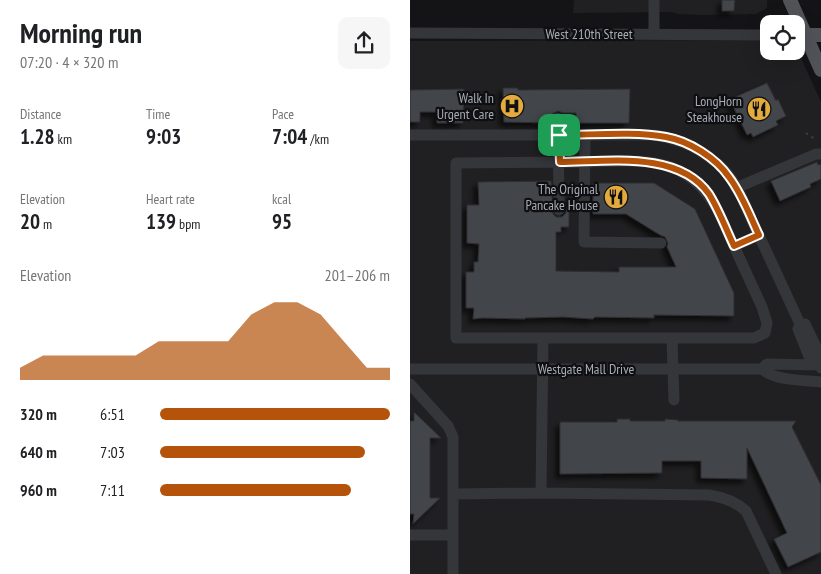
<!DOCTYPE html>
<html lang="en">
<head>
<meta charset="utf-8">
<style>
	:root { --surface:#fff; --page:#f6f6f6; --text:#202124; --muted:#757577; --accent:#b45309 }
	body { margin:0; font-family:"PT Sans Narrow",sans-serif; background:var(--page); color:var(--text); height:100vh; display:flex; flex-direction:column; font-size:19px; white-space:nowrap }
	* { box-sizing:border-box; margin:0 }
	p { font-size:16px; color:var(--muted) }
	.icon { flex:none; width:28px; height:28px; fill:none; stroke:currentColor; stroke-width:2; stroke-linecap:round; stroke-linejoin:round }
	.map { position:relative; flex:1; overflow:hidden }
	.drawer { display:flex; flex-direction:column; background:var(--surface); width:410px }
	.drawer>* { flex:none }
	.tools { position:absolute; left:350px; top:15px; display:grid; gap:10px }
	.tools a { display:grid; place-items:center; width:45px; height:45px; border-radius:10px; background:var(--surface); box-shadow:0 5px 20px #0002; font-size:25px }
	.pin { position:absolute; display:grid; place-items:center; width:42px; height:42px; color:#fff; margin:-21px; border-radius:10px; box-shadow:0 2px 8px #0006 }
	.round { display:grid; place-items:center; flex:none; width:52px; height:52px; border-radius:10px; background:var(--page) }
	.overview { display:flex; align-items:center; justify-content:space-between; height:85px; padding:0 20px }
	h1 { font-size:28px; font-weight:700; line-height:38px }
	.figures { display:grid; grid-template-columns:repeat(3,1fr); gap:8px; height:85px; padding:5px 20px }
	.figures div { display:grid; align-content:center }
	.figures b { font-size:21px; font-weight:700 }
	.figures small { font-size:14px; font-weight:400 }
	.figures p { font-size:14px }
	.chart { height:140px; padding:10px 20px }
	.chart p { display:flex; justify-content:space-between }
	.chart svg { width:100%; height:90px; margin-top:5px; fill:var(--accent); opacity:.7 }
	ul { padding:0 20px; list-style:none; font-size:16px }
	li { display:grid; grid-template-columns:80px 60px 1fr; align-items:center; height:38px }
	li i { height:12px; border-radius:6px; background:var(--accent) }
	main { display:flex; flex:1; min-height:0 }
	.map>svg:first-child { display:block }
</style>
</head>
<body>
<main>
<section class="drawer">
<div class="overview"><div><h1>Morning run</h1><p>07:20 · 4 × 320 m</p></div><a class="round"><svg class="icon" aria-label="share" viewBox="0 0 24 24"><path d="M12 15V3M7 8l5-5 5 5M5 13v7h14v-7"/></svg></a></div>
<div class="figures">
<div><p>Distance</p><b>1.28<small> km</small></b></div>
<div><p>Time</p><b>9:03</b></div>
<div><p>Pace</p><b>7:04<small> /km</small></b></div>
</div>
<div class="figures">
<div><p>Elevation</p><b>20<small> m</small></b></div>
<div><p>Heart rate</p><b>139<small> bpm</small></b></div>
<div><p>kcal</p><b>95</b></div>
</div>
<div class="chart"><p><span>Elevation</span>201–206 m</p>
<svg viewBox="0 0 160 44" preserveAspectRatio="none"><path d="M0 44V38L10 32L20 32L30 32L40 32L50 32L60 25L70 25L80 25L90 25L100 12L110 6L120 6L130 12L140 25L150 38L160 38V44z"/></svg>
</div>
<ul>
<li><b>320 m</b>6:51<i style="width:100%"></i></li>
<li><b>640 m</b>7:03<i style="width:89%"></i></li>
<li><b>960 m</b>7:11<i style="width:83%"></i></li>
</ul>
</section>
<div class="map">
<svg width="411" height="574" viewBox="0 0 411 574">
	<defs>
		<filter id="shadow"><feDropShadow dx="-4.5" dy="4.5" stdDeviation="2.5" flood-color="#0009"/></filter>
	</defs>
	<rect width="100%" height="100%" fill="#141416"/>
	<!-- built -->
	<path fill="#202022" d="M164,0H357V8L346,14L292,15L268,14L262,12L163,13Z
		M359,40V51H386V47L411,102V574H0V41Z"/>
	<!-- building -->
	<path fill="#434448" stroke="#2e2e31" filter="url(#shadow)" d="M312,0H325L324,11H312Z
		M357,83L366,101L368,99L376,116L366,121L368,125L343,137L341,133L337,135L321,102L326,100L325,97Z
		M93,88H108V90L220,89L219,123H166V113H153L148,111L142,114L141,123L94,122Z
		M54,89L53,123H27V112H10V122H0V90Z
		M407,162L408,165L411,164V179L400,184L401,187L370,201L361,181Z
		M141,181L143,214L146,217H152L156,213V207H159V227H151V232H146V271L209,272V267H266L257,247L258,243L255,237L250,235L216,214H183V183H244L285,209L324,293V316L244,315V318L185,317L183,319L153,317L115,318V319L73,318L63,319L64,308H56V272H64V262H68L69,244L57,243V205H69L68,182Z
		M4,412L31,438H20V498H30L3,524L4,514H0V421H4Z
		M207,419H220V421H255V419L268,420V421H386L382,427L411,485V552L378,567L364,539L377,533L337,448V479L291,478V461H252V473L150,474V422H207Z"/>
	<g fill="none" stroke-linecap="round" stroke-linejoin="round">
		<!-- path -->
		<path stroke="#3b3d41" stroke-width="2" stroke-dasharray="2.5 4" stroke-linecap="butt" d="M396,133L405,139"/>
		<!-- minor -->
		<path stroke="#35363a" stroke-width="11" d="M244,0V34
			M0,33L359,35
			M148,118L149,210
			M0,135H242C269,138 294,150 313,169C327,183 335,205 343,223C359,256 374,290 390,324
			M175,135L174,242L251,243
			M175,162C230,161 276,153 307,209L352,307L357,323L355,333L344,338H46V163Z
			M326,188L406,154H411
			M324,246L349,235
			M262,338L264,400
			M407,359H400L388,329L390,324H395L408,351L409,354L407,359L411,368
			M411,365L357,364L352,369C365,381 394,380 411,382
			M0,369H352
			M0,384L38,426L43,437V574
			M131,493L299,495C313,497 326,502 336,511L366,574
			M43,494L131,493L133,338
			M0,535H43"/>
		<!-- major -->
		<path stroke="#525359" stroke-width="14" d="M380,0L411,70
			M395,35H411"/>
	</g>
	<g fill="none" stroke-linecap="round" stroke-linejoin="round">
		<!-- route casing -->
		<g stroke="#fff" stroke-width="10">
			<path id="route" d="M149,135C182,135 224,131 256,137C279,141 306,158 319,177C332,194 340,216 349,235L324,246C316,229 309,210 299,194C268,150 196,162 150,162Z"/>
		</g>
		<!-- route -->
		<use href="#route" stroke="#b45309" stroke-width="6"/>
	</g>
	<!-- icons -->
	<defs>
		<g id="hospital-disc" transform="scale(1.25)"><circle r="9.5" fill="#e3aa3e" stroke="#0f0f11"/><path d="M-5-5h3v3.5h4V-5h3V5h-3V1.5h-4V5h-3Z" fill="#111"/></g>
		<g id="restaurant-disc" transform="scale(1.25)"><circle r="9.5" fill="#e3aa3e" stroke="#0f0f11"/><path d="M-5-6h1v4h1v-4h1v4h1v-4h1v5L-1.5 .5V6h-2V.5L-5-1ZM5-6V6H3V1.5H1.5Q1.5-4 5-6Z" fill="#111"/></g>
	</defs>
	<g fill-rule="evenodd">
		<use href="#hospital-disc" x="102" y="106"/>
		<use href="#restaurant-disc" x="349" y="109"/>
		<use href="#restaurant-disc" x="206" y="197"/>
	</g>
	<g text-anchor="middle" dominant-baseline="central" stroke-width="4.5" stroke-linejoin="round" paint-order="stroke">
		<!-- street labels -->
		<g font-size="14" fill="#a7abb5" stroke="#0f0f11">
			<text x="179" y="34">West 210th Street</text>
			<text x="176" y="369">Westgate Mall Drive</text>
		</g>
		<!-- poi labels -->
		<g font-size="14" fill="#a7abb5" stroke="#0f0f11" text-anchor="end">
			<text x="84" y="98">Walk In<tspan x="84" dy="16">Urgent Care</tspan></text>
			<text x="332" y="101">LongHorn<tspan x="332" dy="16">Steakhouse</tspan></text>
			<text x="188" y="189">The Original<tspan x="188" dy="16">Pancake House</tspan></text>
		</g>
	</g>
</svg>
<div class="tools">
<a><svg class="icon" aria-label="locate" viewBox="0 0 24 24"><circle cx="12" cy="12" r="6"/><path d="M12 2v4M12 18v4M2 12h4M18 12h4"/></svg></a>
</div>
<div class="pin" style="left:149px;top:135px;background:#1e9e55"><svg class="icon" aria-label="arrive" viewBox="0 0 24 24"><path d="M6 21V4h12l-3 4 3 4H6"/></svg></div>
</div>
</main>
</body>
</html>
